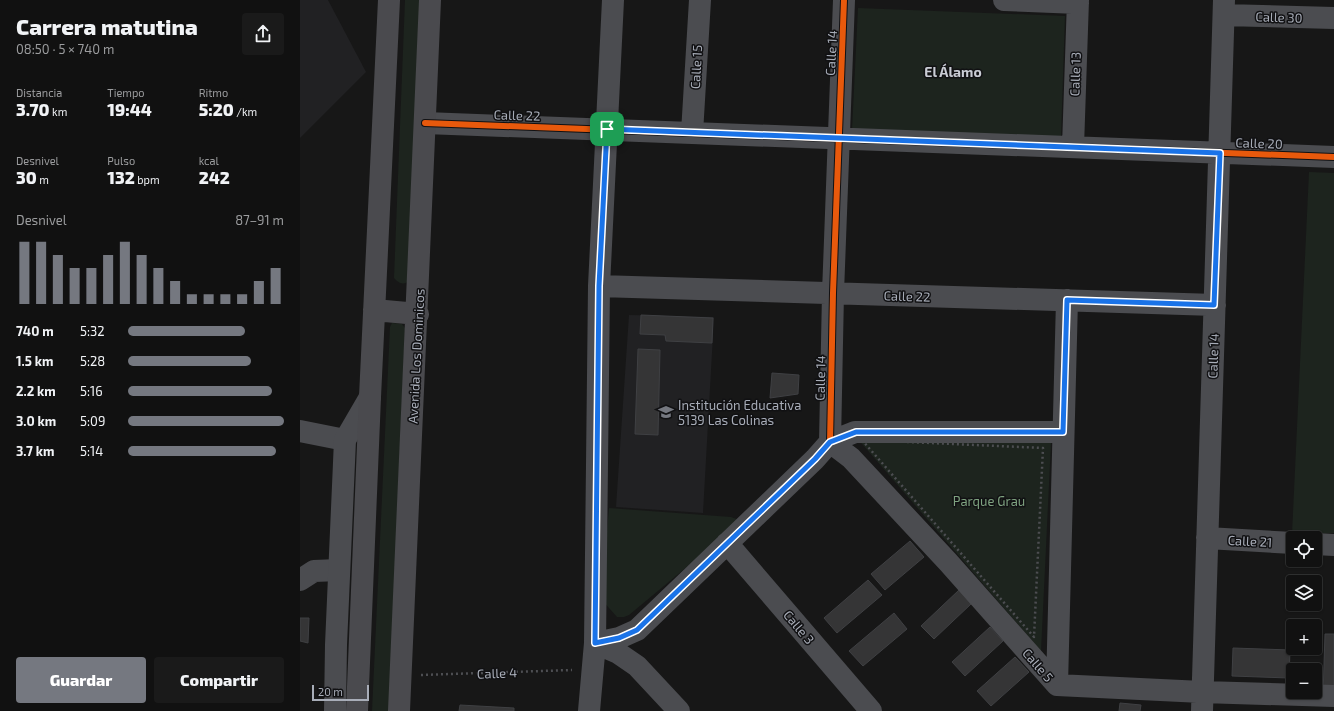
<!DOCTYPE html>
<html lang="es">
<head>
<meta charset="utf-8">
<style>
	:root { --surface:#111; --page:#1a1a1a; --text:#f1f3f6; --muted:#9c9d9f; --line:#303131; --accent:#757880 }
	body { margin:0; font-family:"Exo 2",sans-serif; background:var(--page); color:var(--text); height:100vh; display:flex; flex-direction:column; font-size:15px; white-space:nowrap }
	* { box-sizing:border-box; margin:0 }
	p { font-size:13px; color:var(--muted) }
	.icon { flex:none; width:22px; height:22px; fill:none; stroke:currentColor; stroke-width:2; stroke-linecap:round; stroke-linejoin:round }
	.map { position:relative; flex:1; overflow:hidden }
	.panel { display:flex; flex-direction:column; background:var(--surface); width:300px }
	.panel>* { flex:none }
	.tools { position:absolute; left:986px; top:531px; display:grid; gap:8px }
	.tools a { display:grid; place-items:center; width:36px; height:36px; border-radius:4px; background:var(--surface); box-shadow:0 1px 3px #0004,0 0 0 1px var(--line); font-size:20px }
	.scale { position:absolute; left:12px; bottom:10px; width:57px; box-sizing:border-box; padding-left:4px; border:2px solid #a8adb8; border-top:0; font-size:11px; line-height:14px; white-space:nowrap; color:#a8adb8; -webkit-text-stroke:3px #111113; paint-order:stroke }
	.pin { position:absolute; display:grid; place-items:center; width:34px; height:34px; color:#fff; margin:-17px; border-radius:8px; box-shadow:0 2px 6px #0006 }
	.round { display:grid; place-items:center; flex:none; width:42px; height:42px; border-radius:4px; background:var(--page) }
	.overview { display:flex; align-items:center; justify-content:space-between; height:68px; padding:0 16px }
	h1 { font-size:22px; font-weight:800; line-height:30px }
	.metrics { display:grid; grid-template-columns:repeat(3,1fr); gap:6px; height:68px; padding:4px 16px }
	.metrics div { display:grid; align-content:center }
	.metrics b { font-size:17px; font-weight:800 }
	.metrics small { font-size:11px; font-weight:400 }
	.metrics p { font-size:11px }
	.chart { height:112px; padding:8px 16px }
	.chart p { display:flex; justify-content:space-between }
	.chart svg { width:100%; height:72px; margin-top:4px; stroke:var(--accent); stroke-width:6 }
	.button { display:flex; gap:8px; margin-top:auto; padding:8px 16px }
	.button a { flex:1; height:46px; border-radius:4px; background:var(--accent); color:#fff; font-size:16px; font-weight:800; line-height:46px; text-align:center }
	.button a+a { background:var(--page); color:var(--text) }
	ul { padding:0 16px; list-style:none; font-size:13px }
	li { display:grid; grid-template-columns:64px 48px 1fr; align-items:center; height:30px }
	li i { height:10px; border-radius:5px; background:var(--accent) }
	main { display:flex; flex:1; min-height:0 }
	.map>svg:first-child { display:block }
</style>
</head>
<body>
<main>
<section class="panel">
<div class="overview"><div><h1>Carrera matutina</h1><p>08:50 · 5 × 740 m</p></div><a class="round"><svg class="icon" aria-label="share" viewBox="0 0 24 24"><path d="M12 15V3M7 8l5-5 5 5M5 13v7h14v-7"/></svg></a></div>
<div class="metrics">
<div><p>Distancia</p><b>3.70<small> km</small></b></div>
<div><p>Tiempo</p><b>19:44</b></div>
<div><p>Ritmo</p><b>5:20<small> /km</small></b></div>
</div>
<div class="metrics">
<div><p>Desnivel</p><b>30<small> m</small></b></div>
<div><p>Pulso</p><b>132<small> bpm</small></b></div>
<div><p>kcal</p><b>242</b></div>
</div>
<div class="chart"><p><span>Desnivel</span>87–91 m</p>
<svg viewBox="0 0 160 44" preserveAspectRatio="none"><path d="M5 44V6M15 44V6M25 44V14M35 44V22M45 44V22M55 44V14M65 44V6M75 44V14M85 44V22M95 44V30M105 44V38M115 44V38M125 44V38M135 44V38M145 44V30M155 44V22"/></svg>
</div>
<ul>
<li><b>740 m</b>5:32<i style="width:75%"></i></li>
<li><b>1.5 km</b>5:28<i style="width:79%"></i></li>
<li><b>2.2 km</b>5:16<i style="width:92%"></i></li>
<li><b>3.0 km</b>5:09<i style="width:100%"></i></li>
<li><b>3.7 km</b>5:14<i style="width:95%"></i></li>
</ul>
<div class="button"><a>Guardar</a><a>Compartir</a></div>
</section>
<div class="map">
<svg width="1034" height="711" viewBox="0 0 1034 711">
	<rect width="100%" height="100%" fill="#171717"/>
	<!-- built -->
	<path fill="#212123" d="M0,0H28L66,72L0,138Z
		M329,315L414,317L403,513L316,507Z"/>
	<!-- green -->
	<path fill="#1d241e" d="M105,0H123L110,281C103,285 99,284 94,278Z
		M558,8L765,16L761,137L552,130Z
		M1009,172L1034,173V533L992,534Z
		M92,323L102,324L105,328L89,711H72L90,327Z
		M557,438L751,443L741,651Z
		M309,508L431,517L442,521L329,615L324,617H317L301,599Z"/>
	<!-- building -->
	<path fill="#353536" stroke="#3f4043" d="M341,315L413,318L412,343L366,341L365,335L340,334Z
		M338,349L360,350L358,435L335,434Z
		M472,373L499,375L498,394L470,398Z
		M610,541L624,557L585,590L571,574Z
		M568,580L582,595L537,633L524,618Z
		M659,590L671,604L634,639L621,626Z
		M594,613L607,629L563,666L549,651Z
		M0,618H9L8,643L0,641Z
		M690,627L703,641L665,676L652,662Z
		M1025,634H1034V696H1023Z
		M933,648L990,650L989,678L932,676Z
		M715,657L729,672L691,706L677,691Z
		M820,703L841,705L840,711H819Z
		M160,705L214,708V711H159Z"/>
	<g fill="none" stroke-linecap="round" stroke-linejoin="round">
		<!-- path -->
		<path stroke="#4d4e52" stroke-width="2.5" stroke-dasharray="2 3" stroke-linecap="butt" d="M562,440L743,448L734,637Z
			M121,675L272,670"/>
		<!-- minor -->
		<path stroke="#4b4c50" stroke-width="22" d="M704,0L778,3
			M924,15L1034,18
			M125,123L1034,157
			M392,133L400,0
			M773,147L778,0
			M299,286L915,305
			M0,431L45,440
			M530,442L551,458L648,562L757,685L902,692L1034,696
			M530,442L555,432H763
			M907,538L993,543
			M427,543L571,711
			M1015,544L1034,545
			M0,580L14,571L39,570
			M295,643L319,638L337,630L515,459L530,442L533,293L544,0
			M295,643L318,653L337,666L379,711
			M757,685L767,300
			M289,711L295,643L299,286L313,0
			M902,711L924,0"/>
		<!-- tertiary -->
		<path stroke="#4b4c50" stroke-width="22" d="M35,711L36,645L45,440L70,397"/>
		<!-- secondary -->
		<path stroke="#4a4a4e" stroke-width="22" d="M74,310L118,314
			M57,711L70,397L89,0
			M99,711L130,0"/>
		<!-- cycleway casing -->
		<g stroke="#111113" stroke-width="8">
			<path id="cycleway" d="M125,123L1034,157
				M295,643L319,638L337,630L515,459L530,442L533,293L544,0"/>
		</g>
		<!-- cycleway -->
		<use href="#cycleway" stroke="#e8590c" stroke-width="6"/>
	</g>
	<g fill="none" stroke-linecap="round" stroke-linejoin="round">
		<!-- route casing -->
		<g stroke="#fff" stroke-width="8">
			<path id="route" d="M307,129L920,153L914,305L767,300L763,432H556L530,442L515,459L337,630L319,638L295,643L299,286Z"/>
		</g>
		<!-- route -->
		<use href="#route" stroke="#1a73e8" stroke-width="5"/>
	</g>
	<!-- icons -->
	<defs>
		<g id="school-bare" transform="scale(1.2)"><path d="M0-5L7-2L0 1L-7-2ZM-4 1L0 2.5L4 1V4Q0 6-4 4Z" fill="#757880" stroke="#111113" stroke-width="2.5" paint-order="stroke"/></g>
	</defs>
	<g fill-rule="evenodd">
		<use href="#school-bare" x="366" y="412"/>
	</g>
	<g text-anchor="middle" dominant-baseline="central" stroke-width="3" stroke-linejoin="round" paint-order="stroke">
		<!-- street labels -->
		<g font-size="13" fill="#a8adb8" stroke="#111113">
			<text transform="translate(979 17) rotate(2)">Calle 30</text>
			<text transform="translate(531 53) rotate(-87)">Calle 14</text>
			<text transform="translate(396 67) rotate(-87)">Calle 15</text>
			<text transform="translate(775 74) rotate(-88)">Calle 13</text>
			<text transform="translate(217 115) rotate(2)">Calle 22</text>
			<text transform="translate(959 143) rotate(2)">Calle 20</text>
			<text transform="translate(607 296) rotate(2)">Calle 22</text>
			<text transform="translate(116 356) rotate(-87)">Avenida Los Dominicos</text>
			<text transform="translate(913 356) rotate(-88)">Calle 14</text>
			<text transform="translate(520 378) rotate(-89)">Calle 14</text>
			<text transform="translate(950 541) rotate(3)">Calle 21</text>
			<text transform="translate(499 627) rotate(50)">Calle 3</text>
			<text transform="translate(738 665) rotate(49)">Calle 5</text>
			<text transform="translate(197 673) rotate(-2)">Calle 4</text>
		</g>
		<!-- poi labels -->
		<g font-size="13" fill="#a8adb8" stroke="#111113" text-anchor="start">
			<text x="378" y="405">Institución Educativa<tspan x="378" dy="15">5139 Las Colinas</tspan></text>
		</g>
		<!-- park labels -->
		<g font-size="13" fill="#7fa381" stroke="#111113">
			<text x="689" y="501">Parque Grau</text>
		</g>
		<!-- neighbourhood labels -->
		<g font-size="14" font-weight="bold" fill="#c9ccd4" stroke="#111113">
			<text x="653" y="71">El Álamo</text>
		</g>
	</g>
</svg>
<div class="tools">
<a><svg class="icon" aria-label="locate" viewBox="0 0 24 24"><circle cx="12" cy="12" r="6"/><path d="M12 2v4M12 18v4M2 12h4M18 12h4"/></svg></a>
<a><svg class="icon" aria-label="layers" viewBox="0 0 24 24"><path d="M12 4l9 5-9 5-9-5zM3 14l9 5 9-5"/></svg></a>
<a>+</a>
<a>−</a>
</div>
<div class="scale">20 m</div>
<div class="pin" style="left:307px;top:129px;background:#1e9e55"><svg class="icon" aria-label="arrive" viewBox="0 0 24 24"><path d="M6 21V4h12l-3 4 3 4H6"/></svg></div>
</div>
</main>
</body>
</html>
